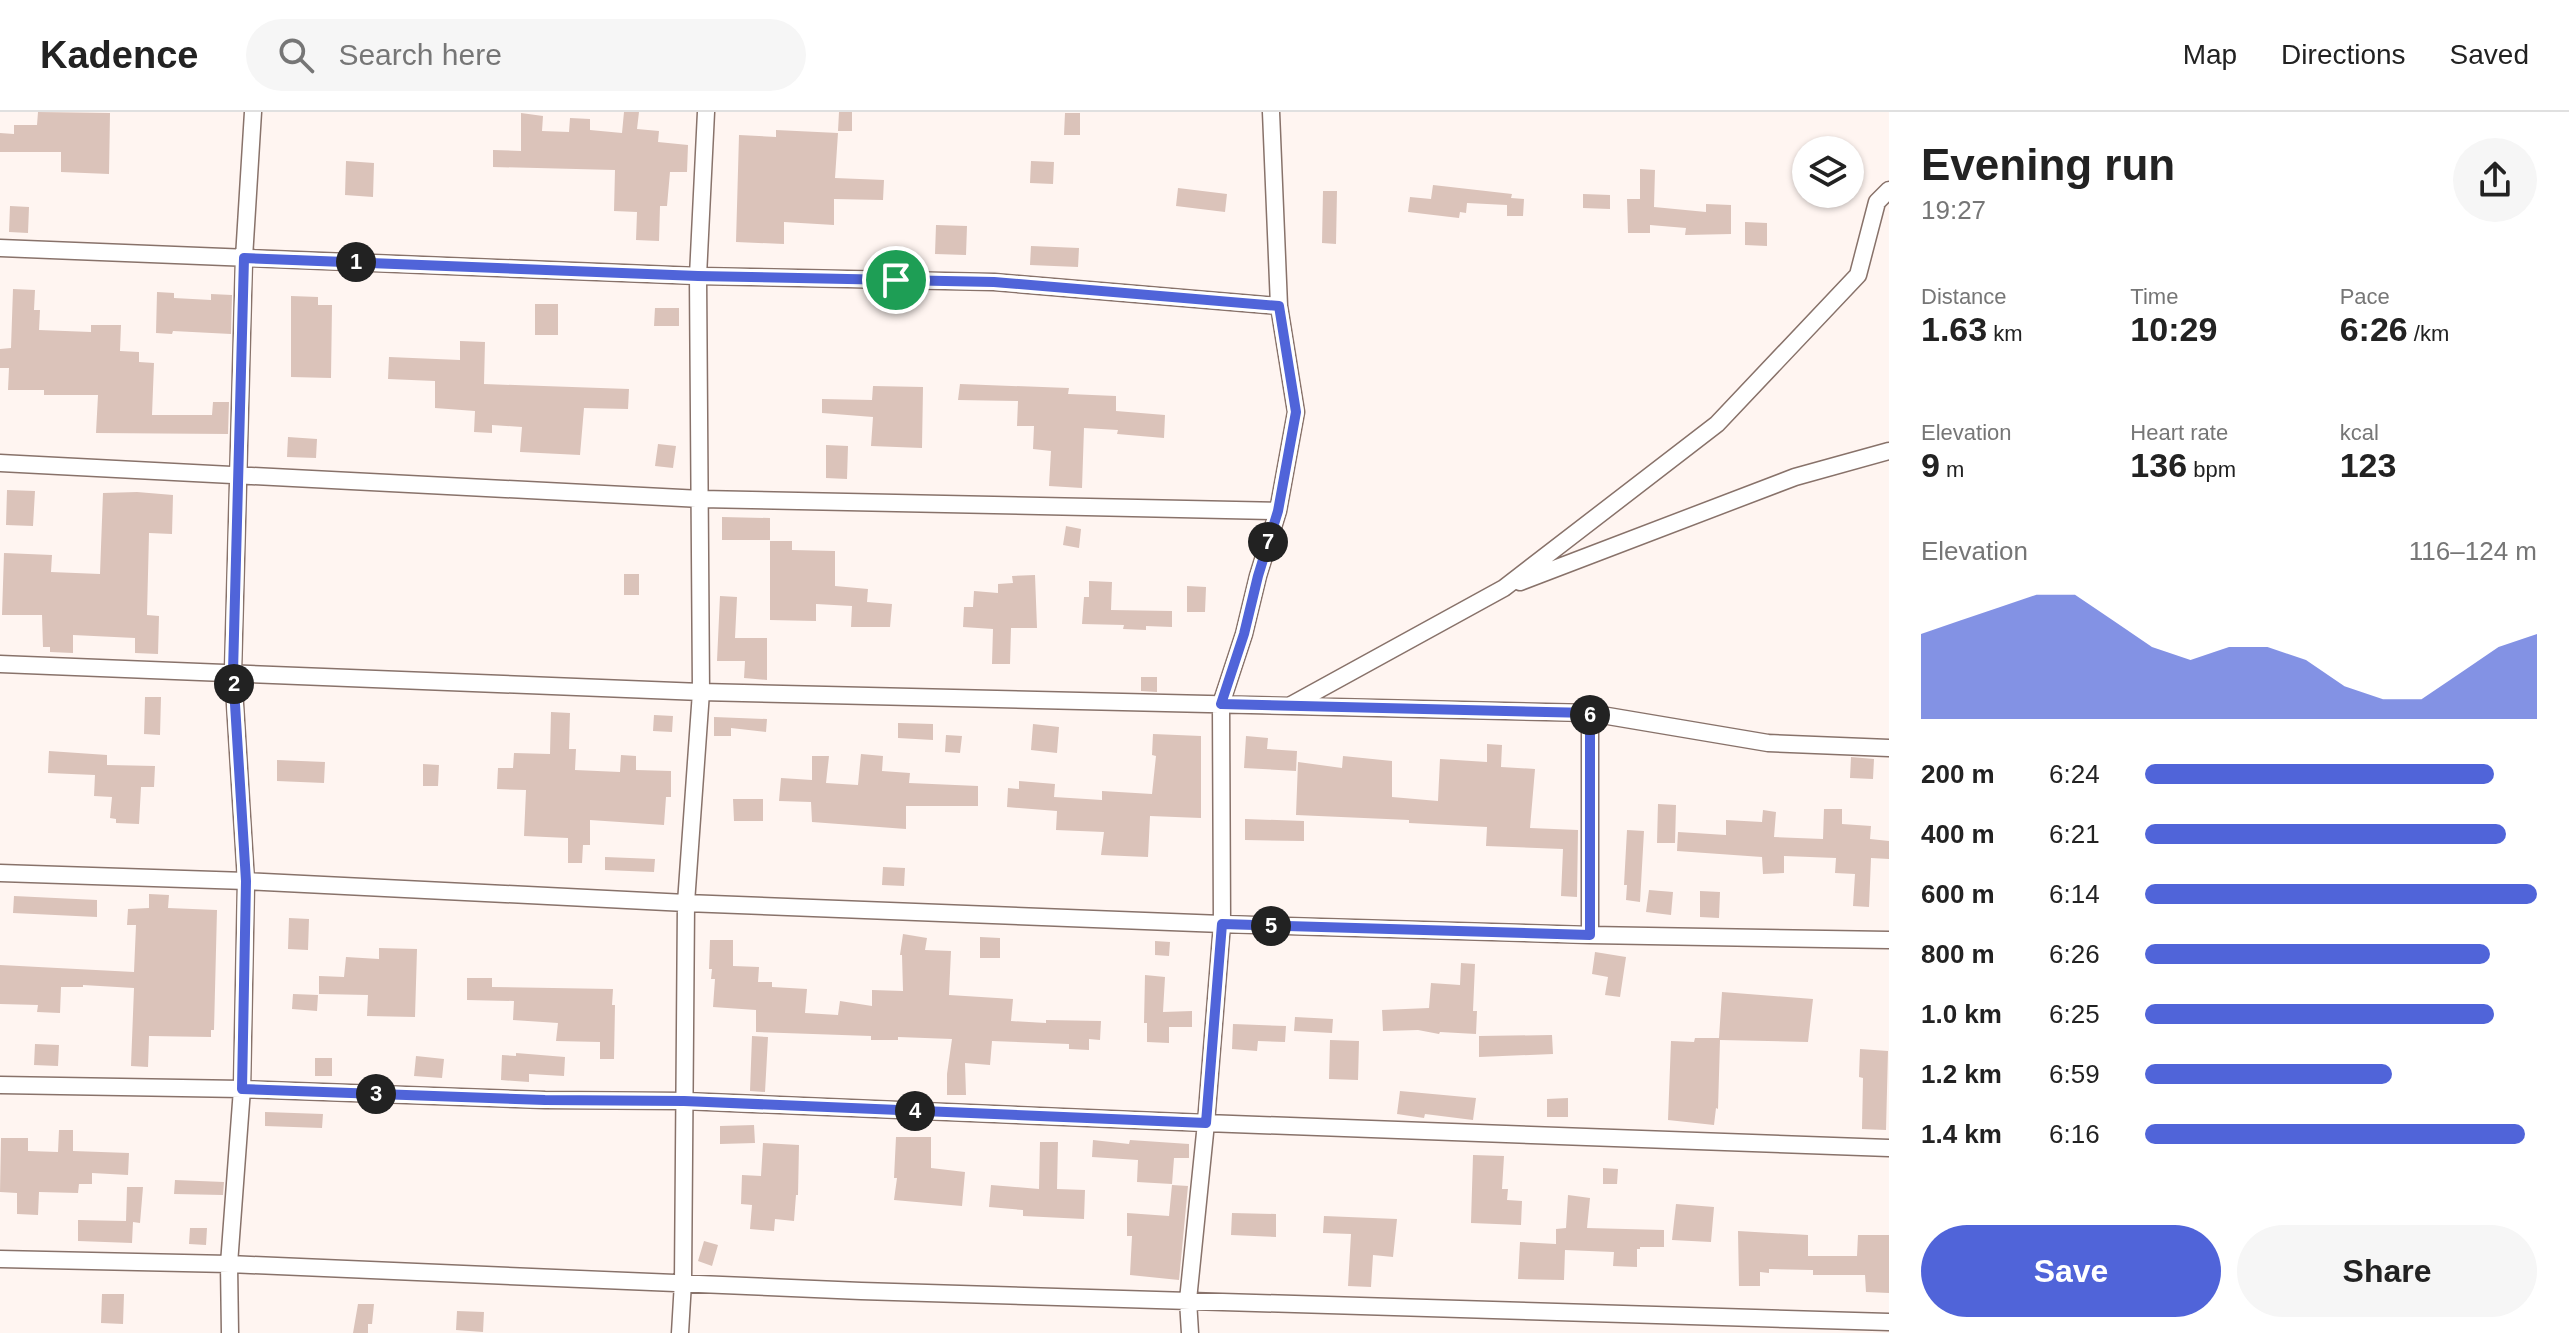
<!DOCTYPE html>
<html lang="en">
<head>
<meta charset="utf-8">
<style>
	:root { --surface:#fff; --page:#f6f6f6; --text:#222; --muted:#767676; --line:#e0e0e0; --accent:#5064d9 }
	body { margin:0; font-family:Helvetica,sans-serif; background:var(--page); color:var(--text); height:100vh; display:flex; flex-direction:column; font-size:30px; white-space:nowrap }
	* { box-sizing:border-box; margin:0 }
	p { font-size:26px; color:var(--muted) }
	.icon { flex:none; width:44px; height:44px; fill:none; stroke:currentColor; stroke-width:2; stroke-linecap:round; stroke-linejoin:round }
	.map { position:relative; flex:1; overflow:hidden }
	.side { display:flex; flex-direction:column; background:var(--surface); width:680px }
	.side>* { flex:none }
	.tools { position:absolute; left:1792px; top:24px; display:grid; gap:16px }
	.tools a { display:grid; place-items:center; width:72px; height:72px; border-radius:50%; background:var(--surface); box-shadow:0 2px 6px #0004; font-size:40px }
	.pin { position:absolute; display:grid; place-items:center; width:68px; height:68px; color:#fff; margin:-34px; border:4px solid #fff; border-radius:50%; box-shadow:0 2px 8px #0007 }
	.km { position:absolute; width:40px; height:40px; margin:-20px; border-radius:50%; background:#222; color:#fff; font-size:22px; line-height:40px; text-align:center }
	.round { display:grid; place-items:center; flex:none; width:84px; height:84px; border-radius:42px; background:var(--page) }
	.head { display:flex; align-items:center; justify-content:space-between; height:136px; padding:0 32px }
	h1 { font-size:44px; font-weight:700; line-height:60px }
	.stats { display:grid; grid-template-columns:repeat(3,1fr); gap:12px; height:136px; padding:8px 32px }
	.stats div { display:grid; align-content:center }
	.stats b { font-size:34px; font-weight:700 }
	.stats small { font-size:22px; font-weight:400 }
	.stats p { font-size:22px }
	.chart { height:224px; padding:16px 32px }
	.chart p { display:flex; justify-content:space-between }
	.chart svg { width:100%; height:144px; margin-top:8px; fill:var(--accent); opacity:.7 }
	.cta { display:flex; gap:16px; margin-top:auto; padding:16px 32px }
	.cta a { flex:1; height:92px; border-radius:48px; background:var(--accent); color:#fff; font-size:32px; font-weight:700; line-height:92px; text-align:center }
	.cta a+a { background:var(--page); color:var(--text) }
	ul { padding:0 32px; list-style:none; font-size:26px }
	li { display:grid; grid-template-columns:128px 96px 1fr; align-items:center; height:60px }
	li i { height:20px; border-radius:10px; background:var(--accent) }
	header { display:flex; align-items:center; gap:48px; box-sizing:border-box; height:112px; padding:0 40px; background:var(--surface); border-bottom:2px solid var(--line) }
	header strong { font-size:38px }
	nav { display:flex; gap:44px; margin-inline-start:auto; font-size:28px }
	.search { width:560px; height:72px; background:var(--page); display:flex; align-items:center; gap:20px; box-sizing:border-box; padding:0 28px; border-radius:44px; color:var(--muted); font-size:30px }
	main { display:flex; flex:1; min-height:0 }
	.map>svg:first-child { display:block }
</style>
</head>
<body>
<header>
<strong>Kadence</strong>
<div class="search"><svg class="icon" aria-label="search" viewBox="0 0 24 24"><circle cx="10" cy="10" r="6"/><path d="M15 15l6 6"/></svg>Search here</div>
<nav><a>Map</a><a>Directions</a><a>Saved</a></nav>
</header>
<main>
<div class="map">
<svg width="1889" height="1221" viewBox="0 0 1889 1221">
	<rect width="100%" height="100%" fill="#fff5f1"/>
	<!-- building -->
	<path fill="#dbc3ba" d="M38,0L110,1L109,62L61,60V40H0V21L14,22V13H37Z
		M624,0H639L637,17L659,19L658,30L688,33L687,60H670L667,94H660L659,129L636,128L637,100L614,99L615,58L493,55V38L521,39V1L543,4L542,19L569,20L570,6L590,7V18L622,21Z
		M839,0H852V19H838Z
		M1065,1H1080V23H1064Z
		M776,18L838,21L835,66L884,68L883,88L834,87V113L784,110V132L736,130L739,23L776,25Z
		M346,49L374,51L373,85L345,83Z
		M1031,49L1054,50L1053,72L1030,71Z
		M1640,57L1655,58L1654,95L1706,100V92L1731,93V122L1685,123L1686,116L1650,113V121H1628L1627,87H1640Z
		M1433,73L1512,82L1511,86L1524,87L1523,104H1507V93L1467,91L1466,101L1460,100L1459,106L1408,100L1410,85L1431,87Z
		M1178,76L1227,82L1225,100L1176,94Z
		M1323,79H1337L1336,132L1322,131Z
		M1583,82L1610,83V97L1583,96Z
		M10,94L29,95L28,121L9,120Z
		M1745,110L1767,111V134L1745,133Z
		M936,113L967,114L966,143L935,142Z
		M1031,134L1079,136L1078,155L1030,153Z
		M13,177L35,178L34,198H40L39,218L91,220V213H121L120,239L139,240V250L154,251L152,303H212L213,290H229L228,322L96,321L98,283H44V278H8L9,256H0V237L11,236Z
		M157,180L174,181V186L211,188V182L232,183L231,222L173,219L172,222L156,221Z
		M291,184L318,185V193H332L331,266L291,265Z
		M535,192H558V223H535Z
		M655,196H679V214H654Z
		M460,229L485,230L484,272L629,277L628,297L584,296L580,343L520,340L522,315L492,313V321L474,320L475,299L435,296V269L388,267L389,245L460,248Z
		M960,272L1069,276L1068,282L1116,284V299L1165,303L1164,326L1117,322L1118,318L1084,316L1082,376L1049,374L1051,339L1033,337L1034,314H1017L1018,289L958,288Z
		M873,274L923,275L922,336L871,334L873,305L822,301V287L872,288Z
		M288,325L317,327L316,346L287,345Z
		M658,332L676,334L673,356L655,354Z
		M826,333L848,334L847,367L826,366Z
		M7,378L35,379L33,414L6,413Z
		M137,380L173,383L172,422L149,421L147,503L159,504L158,542L135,541V526L73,523V541L50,540V535H43L42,503H2L4,441L52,443L51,460L100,462L103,381Z
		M722,405L770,406V428H722Z
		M1066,414L1081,417L1079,436L1063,433Z
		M770,429H792V438L835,439V474L868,477L867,490L892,492L890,515H851L852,494L816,492V509L770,508Z
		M624,462H639V483H624Z
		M1035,463L1037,516H1011L1010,552H992L993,517L963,515L964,495H973L974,479L998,481V472L1013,471L1012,464Z
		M1089,469L1112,470L1111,498L1172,499V515L1146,514V518L1123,517L1124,513L1082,512L1084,485H1089Z
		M1187,474L1206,475L1205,500H1187Z
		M720,484L737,485L735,526H767V568L744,566L745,549H717Z
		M1141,565H1157V580L1141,579Z
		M145,585H161L160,623L144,622Z
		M551,600L570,601L569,637H576L575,658L620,660L621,643L636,644V658L671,659V685H666L664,713L590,708V733H583L582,751H568V726L524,724L526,678L497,677L498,656H513L514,641L550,642Z
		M654,603L673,604L672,620L653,619Z
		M714,605L767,607L766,620L731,616V624H714Z
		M898,611L933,612V628L898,626Z
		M1033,612L1059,615L1057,641L1031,638Z
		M1153,622L1201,624V706L1150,704L1148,745L1101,743L1104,720L1056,718L1057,699L1007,695L1008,676L1019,677V669L1055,672L1054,685L1102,688V679L1152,682L1156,644L1152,643Z
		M946,623L962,624L960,641L945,640Z
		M1246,624L1268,626L1267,637L1297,639L1296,659L1244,656Z
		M1487,632L1502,633L1501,655L1535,657L1530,716L1578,718L1577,785L1561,784L1563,737L1486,734L1487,715L1409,711V708L1296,703L1298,650L1342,656L1343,644L1392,649V685L1438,689L1440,647L1487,650Z
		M49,639L107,643V653L155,654L154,675H141L139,712L116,711V707L110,706L112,685L94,684L95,663L48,661Z
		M861,642L883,644L882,659L910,661L909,671L978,674V694H906V717L812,710L811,690L779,689L781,666L812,668V644H829L826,671L858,673Z
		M1851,645L1874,647L1873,667L1850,666Z
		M277,648L325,650L324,671L277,669Z
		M423,652L439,653L438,674H423Z
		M733,687H763V709H734Z
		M1658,692L1676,693L1675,731H1657Z
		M1824,697H1842V712L1871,714L1870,727L1889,729V747L1871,746L1869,795L1853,794L1855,762L1835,761L1836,746L1784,744V761L1763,762L1762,745L1677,739L1678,720L1726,723V708L1762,710L1763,698L1776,700L1774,725L1823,727Z
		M1245,707L1304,709V729L1245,728Z
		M1627,718L1644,719L1640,790L1626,788L1627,773H1624Z
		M605,745L655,747L654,760L605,758Z
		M883,755L905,756L904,774L882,773Z
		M1649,778L1673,780L1671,803L1646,800Z
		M1700,779L1720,780L1719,806L1700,805Z
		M149,782L169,783L168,796L217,798L214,918H211V925L149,924L148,955L131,954L134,876L83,873V875H61L60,901L37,900L38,893L0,892V853L134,860L136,813H127L128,797L149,796Z
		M14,784L97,788V805L13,801Z
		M289,806L309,807L308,838L288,837Z
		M903,822L927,826L925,838L951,839L949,883L1013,887L1011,909L1046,911V908L1101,909L1100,928L1089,927V938L1069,937V932L992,929L990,953L965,951L966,983H947V962L952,927L898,925V928H871V924L756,920V898L713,895L715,867H711L712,857H709L710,828H733V854L759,855L758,870H772V875L807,877L805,901L838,903L840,889L872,894V878L903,879L902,843H900Z
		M980,825L1000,826V846H980Z
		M1155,829L1170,830L1169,844L1155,843Z
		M379,836L417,837L415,905L367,904L368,883L319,882V864L344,865L346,845L379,847Z
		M1595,840L1626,845L1620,885L1605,883L1608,865L1592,862Z
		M1461,851L1475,852L1473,899H1477L1476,922L1440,920L1439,922L1418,918L1383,919L1382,898L1429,896L1431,871L1460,873Z
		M1145,863L1165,865L1163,900L1192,899V915H1169V931L1147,930V911H1144Z
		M467,866H492V875L613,877L612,893H615L614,947H600V930L556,929L558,911L513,908L514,889L467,888Z
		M1722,880L1813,887L1808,930L1720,928L1718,997L1716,996L1714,1013L1668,1008L1671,929L1694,930L1695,926H1719Z
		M293,882L318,883L317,899L292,897Z
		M1295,905L1333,907L1332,921L1294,919Z
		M1233,912L1286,914L1285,930L1258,929L1257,939L1232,937Z
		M1552,923L1553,942L1479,945V924Z
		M752,924L768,925L765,980L750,979Z
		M1330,928L1359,929L1358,968L1329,967Z
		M35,932L59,933L58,954L34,953Z
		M1860,937L1888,939L1886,1018L1862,1017L1863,966L1859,965Z
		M516,941L565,945L564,964L529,962V970L501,968L502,943L516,944Z
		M416,944L444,947L442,966L414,964Z
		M315,946H332V964H315Z
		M1400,979L1476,986L1473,1008L1425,1002L1424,1006L1397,1002Z
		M1568,986V1005H1547V987Z
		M265,1000L323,1002L322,1016L265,1014Z
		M754,1013L755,1031L720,1032V1014Z
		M59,1018H73V1039L129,1041L128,1063L92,1061V1072H79L78,1081L39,1080L38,1103L17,1102V1081L0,1080L1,1026H28V1039L58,1040Z
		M896,1025H931V1056L965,1060L962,1094L894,1088L897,1066H894Z
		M1093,1028L1129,1032L1130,1028L1189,1032V1046H1174L1172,1072L1137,1070L1138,1048L1092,1045Z
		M1040,1030H1058L1057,1077L1085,1078L1084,1107L1023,1104V1098L989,1095L991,1073L1039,1077Z
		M763,1031L799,1033L798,1083H796L794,1109L775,1107L774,1119L750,1117L752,1093L741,1092L742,1063L761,1064Z
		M1473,1043L1504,1044L1502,1077H1508L1507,1088L1522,1089L1521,1113L1471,1111Z
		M1603,1056L1618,1057L1617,1072H1603Z
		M175,1068L224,1070L223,1083L174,1082Z
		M1172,1073L1188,1074L1179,1168L1130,1163L1132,1124H1127V1101L1169,1104Z
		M127,1075H143L140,1111L133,1110L132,1131L78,1129V1108L126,1109Z
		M1568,1083L1590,1086L1587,1116L1664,1118V1135H1640V1137H1637V1155L1613,1154L1614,1140L1565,1138L1564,1168L1518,1167L1520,1130L1556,1132V1117L1566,1116Z
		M1676,1092L1714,1095L1711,1130L1672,1128Z
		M1232,1101L1276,1102V1125L1231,1123Z
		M1324,1104L1397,1107L1393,1145L1373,1143L1371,1175L1348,1174L1351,1122L1323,1121Z
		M190,1116H207L206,1133L189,1132Z
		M1738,1119L1808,1123V1144H1857L1858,1123H1889V1181L1866,1180L1865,1163H1813V1158L1769,1157V1161L1760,1160V1174H1739Z
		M704,1129L718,1133L712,1154L698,1149Z
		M102,1182H124L123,1212L101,1211Z
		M358,1192H374L372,1212H368V1221H353Z
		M457,1199L484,1200L483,1220L456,1218Z"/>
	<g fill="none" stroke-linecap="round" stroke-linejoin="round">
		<!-- street casing -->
		<g stroke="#88726a" stroke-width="19">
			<path id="street" d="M0,136L698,164L994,170L1279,194
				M0,351L701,387L1278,399
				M1520,470L1795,365L1889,339
				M0,552L701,580L1590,601L1768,631L1889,636
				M1291,593L1504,476L1717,312L1858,163L1877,90L1889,78
				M1590,601V823
				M0,761L246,769L686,791L1222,812L1590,823L1889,828
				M0,973L242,977L545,988L684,989L1206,1011L1889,1036
				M0,1147L229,1152L861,1179L1889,1210
				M230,1221L229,1152L242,977L246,769L233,560L244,146L253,0
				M680,1221L683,1170L686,791L701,580L698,164L706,0
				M1190,1221L1188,1188L1206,1011L1222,812L1221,592L1244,522L1258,464L1278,399L1296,300L1279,194L1271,0"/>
		</g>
		<!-- street -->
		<use href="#street" stroke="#fff" stroke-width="16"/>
	</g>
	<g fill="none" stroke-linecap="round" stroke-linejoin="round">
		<!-- route casing -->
		<g stroke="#fff" stroke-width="16">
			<path id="route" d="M244,146L698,164L994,170L1279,194L1296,300L1278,399L1258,464L1244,522L1221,592L1590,601V823L1222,812L1206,1011L684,989L545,988L242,977L246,769L233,560Z"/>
		</g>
		<!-- route -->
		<use href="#route" stroke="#5064d9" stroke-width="10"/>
	</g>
</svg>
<div class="tools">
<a><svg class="icon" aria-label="layers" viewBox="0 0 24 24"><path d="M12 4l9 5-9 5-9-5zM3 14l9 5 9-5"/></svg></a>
</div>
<div class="pin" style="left:896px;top:168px;background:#1e9e55"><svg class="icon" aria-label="arrive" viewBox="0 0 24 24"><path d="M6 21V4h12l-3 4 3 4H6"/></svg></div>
<b class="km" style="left:356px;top:150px">1</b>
<b class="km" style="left:234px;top:572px">2</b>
<b class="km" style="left:376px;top:982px">3</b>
<b class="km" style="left:915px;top:999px">4</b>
<b class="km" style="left:1271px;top:814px">5</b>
<b class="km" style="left:1590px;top:603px">6</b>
<b class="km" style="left:1268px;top:430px">7</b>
</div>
<section class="side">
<div class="head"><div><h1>Evening run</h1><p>19:27</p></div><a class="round"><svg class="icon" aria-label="share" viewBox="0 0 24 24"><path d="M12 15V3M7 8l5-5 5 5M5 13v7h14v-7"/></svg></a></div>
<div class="stats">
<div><p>Distance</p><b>1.63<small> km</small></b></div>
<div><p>Time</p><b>10:29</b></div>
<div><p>Pace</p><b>6:26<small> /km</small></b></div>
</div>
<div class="stats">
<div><p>Elevation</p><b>9<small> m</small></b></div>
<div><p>Heart rate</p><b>136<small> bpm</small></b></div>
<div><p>kcal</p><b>123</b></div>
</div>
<div class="chart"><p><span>Elevation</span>116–124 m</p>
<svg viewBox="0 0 160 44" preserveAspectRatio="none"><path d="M0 44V18L10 14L20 10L30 6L40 6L50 14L60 22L70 26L80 22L90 22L100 26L110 34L120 38L130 38L140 30L150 22L160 18V44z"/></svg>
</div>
<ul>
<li><b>200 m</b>6:24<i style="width:89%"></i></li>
<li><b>400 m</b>6:21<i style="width:92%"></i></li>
<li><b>600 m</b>6:14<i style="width:100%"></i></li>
<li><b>800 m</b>6:26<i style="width:88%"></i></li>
<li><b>1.0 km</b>6:25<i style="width:89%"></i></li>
<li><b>1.2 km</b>6:59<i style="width:63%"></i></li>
<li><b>1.4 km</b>6:16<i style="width:97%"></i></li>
</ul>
<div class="cta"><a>Save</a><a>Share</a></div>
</section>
</main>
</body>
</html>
